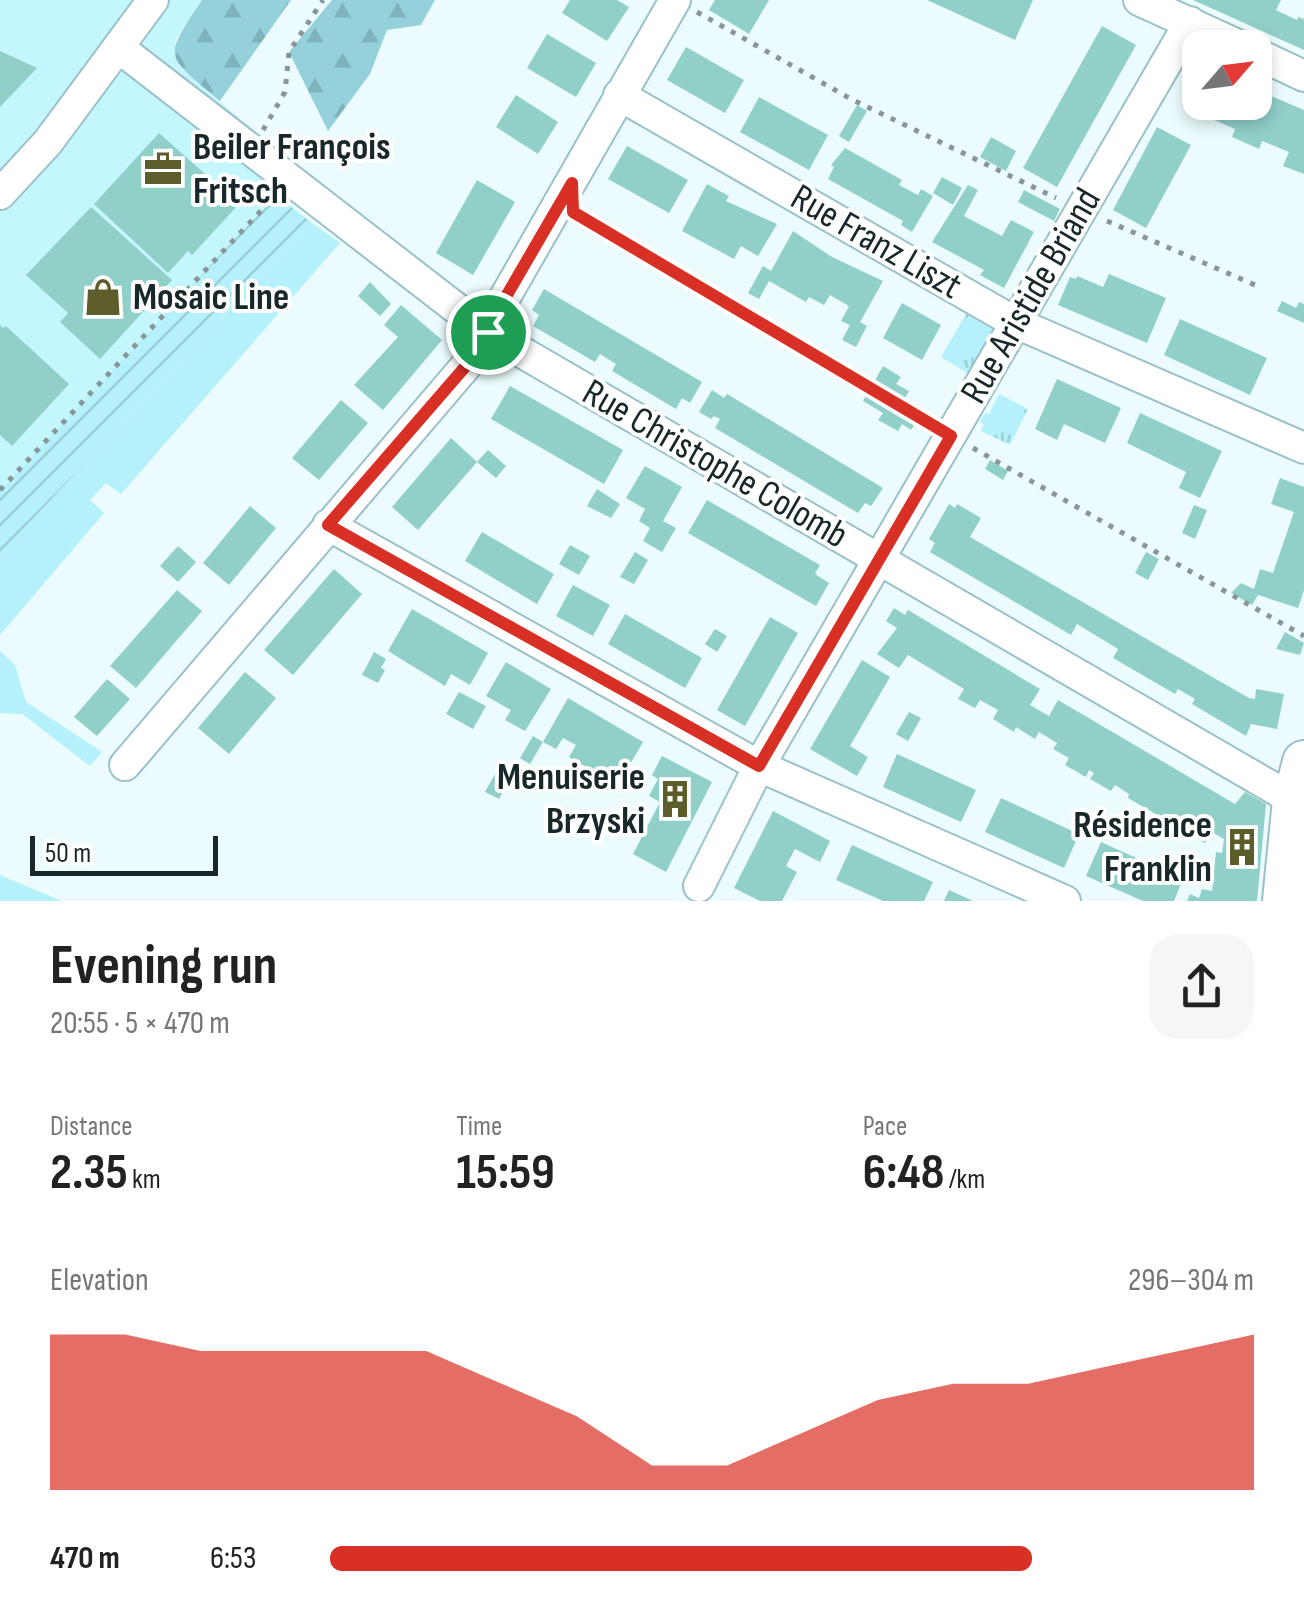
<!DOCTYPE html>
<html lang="en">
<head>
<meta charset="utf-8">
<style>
	:root { --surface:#fff; --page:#f6f6f6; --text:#222; --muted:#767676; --accent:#d93025 }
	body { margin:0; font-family:"Sofia Sans Condensed",sans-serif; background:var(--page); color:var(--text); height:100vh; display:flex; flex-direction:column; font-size:38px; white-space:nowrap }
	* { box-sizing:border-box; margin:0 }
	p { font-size:32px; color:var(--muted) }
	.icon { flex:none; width:55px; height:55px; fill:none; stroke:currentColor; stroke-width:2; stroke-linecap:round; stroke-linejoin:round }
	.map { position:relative; height:901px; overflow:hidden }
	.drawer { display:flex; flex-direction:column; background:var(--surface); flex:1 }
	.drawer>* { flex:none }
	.needle { width:65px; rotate:62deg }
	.controls { position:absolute; left:1182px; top:30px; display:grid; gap:20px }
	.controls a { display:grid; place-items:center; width:90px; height:90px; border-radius:20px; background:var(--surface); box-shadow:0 5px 15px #0003; font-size:50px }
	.scale { position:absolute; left:30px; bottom:25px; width:188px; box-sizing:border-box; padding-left:10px; border:5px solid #18272a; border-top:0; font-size:28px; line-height:35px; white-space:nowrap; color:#18272a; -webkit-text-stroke:8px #fff; paint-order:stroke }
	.pin { position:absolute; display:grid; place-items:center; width:85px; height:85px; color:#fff; margin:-42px; border:5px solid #fff; border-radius:50%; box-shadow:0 2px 10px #0007 }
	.round { display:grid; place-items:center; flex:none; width:105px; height:105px; border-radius:30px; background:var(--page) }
	.summary { display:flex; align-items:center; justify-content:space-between; height:170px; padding:0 50px }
	h1 { font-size:55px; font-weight:700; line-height:75px }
	.metrics { display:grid; grid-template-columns:repeat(3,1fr); gap:15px; height:170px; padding:10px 50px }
	.metrics div { display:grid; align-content:center }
	.metrics b { font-size:50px; font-weight:700 }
	.metrics small { font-size:28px; font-weight:400 }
	.metrics p { font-size:28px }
	.chart { height:280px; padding:20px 50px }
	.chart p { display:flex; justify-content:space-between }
	.chart svg { width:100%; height:180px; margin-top:10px; fill:var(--accent); opacity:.7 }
	ul { padding:0 50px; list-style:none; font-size:32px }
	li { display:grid; grid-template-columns:160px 120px 1fr; align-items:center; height:75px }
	li i { height:25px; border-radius:12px; background:var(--accent) }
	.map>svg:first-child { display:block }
</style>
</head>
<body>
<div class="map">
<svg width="1304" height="901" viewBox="0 0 1304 901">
	<defs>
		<pattern id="forest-firs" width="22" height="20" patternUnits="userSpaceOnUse" patternTransform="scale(2.5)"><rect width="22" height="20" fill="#94d1da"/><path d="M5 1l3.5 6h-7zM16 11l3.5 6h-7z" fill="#7fb3bb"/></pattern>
		<pattern id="park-tufts" width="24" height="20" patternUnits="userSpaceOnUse" patternTransform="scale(2.5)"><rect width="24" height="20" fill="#b5f1fa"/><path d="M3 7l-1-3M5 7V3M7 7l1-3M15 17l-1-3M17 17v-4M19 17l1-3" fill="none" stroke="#9bcfd6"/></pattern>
		<pattern id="garden-furrows" width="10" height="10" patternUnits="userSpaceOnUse" patternTransform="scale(2.5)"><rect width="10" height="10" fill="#b5f1fa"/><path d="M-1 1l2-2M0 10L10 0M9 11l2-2" fill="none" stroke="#9bcfd6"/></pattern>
	</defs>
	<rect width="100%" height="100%" fill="#ecfcfe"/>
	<!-- built -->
	<path fill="#c4f6fe" d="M0,0H202L175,40L178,65L299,170L0,490Z"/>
	<!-- grass -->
	<path fill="#b5f1fa" d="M311,222L340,243L121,494L106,483L90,500L104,513L0,635V554Z
		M0,651L15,665L26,702L102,752L90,766L22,714L0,713Z
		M0,874L2,876L62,901H0Z"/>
	<!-- forest -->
	<path fill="url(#forest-firs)" d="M202,0H291L220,101C166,55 161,61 202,0Z
		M332,0H435L421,25L387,30L370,74L328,131L289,52Z"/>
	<!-- park -->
	<path fill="url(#park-tufts)" d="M966,314L997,332L969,374L941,357Z
		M999,394L1028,409L1010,445L981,431L984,424L980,422L985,413L989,414Z"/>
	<!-- garden -->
	<path fill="url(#garden-furrows)" d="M276,195L311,222L0,554V490Z"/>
	<!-- building -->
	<path fill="#91cfc9" d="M570,0H617L629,7L607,41L562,13Z
		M715,0H769L749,34L709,10Z
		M927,0H1033L1015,40Z
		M1193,0H1281L1276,10L1297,20L1298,17L1304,19V50Z
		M1102,26L1136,45L1057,187L1023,168Z
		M547,34L596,63L576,97L527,68Z
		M686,47L744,80L725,113L667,80Z
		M0,51L37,68L0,107Z
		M1200,60V102H1255V89L1304,110V174L1283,166L1289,152L1262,141L1259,149L1232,137L1235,129L1182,106L1191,86L1183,83L1192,63Z
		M516,95L558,122L538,154L496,127Z
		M759,97L828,135L809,170L740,132Z
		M857,105L867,111L849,142L839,136Z
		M1157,127L1191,145L1146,228L1113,210Z
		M159,133L239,204L192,255L188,251L168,273L94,204Z
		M991,137L1016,151L1006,171L980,157Z
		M627,146L688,180L669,213L608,179Z
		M845,148L902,180L899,185L918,195L921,189L933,196L912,232L901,225L903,221L828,179L834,167L831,165Z
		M942,177L962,188L953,205L933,193Z
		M477,180L515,202L473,275L436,253Z
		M707,184L729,196L726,201L777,224L758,256L741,246L734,259L682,231Z
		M968,185L978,190L964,216L1002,236L1011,220L1034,232L1004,288L980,275L984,270L932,242Z
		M1024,190L1060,209L1054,221L1018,202Z
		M91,207L172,280L100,359L60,322L68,313L26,275Z
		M793,231L832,257L883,281L860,322L867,326L856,347L842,340L850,325L841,321L849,306L830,295L824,305L809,297L806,302L769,281L759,299L748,293L763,266L771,271Z
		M1109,274L1166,298L1147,343L1058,305L1070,277L1076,279L1077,276L1103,287Z
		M370,282L391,304L380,316L358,296Z
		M544,289L702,382L690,403L682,398L676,409L612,371L616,364L600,354L595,362L533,326L539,315L532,310Z
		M1282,301L1296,308L1299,302L1304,304V323L1277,311Z
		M902,303L941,325L922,360L883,338Z
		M401,305L442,340L383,410L354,385L398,337L384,325Z
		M1180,319L1267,358L1250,395L1164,355Z
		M0,325L3,328L6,326L69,384L12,446L0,435Z
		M883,366L901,377L896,384L909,391L904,400L874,382Z
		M1057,379L1121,408L1105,443L1064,424L1057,440L1035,429Z
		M510,386L623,450L604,484L491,419Z
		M712,390L724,398L727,394L883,488L871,506L865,503L858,513L715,428L720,419L714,416L711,419L699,412Z
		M869,390L918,419L911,430L902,424L898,431L878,420L883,413L863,401Z
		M341,400L368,423L319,480L292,458Z
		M1140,413L1222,451L1200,498L1179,488L1186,472L1127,443Z
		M451,438L477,462L418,530L392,507Z
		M488,450L506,466L496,478L477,462Z
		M990,460L1008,471L1003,480L985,469Z
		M645,466L682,487L663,521L676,528L662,552L643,541L650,528L639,521L645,509L626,498Z
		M1280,478L1304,487V590L1298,608L1258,595L1252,605L1231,593L1241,583L1254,589L1260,569L1273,573L1294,512L1271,504Z
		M597,489L620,504L611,518L587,506Z
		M707,500L820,565L815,574L829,583L816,606L688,533Z
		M949,504L955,508L957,504L981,518L970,537L1228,686L1249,698L1255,699L1256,689L1284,694L1277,729L1251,724L1246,736L1192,704L1195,699L1178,689L1175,694L1113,658L1118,649L1077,624L1071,635L930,552L935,543L929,539Z
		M1194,505L1207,510L1195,539L1182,533Z
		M250,506L276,528L229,585L203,563Z
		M482,532L554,574L537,604L465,561Z
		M570,545L590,556L579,575L559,564Z
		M178,546L196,562L178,582L160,566Z
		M635,552L648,560L634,584L620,577Z
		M1146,552L1159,559L1148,580L1135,573Z
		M334,569L362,594L293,675L264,650Z
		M573,585L610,605L593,636L556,616Z
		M177,590L202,611L136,688L110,666Z
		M894,608L905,615L908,610L1040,689L1030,705L1049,716L1058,700L1235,804L1245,792L1266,804L1257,901H1187L1190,894L1199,898L1202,889L1212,891L1216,852L1222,853L1224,839L1212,832L1205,843L1128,798L1129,794L1115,785L1111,791L1090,779L1094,773L1089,770L1086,777L1065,765L1069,758L1053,749L1057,743L1039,732L1035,739L1016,727L1014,732L993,719L998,710L980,700L975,708L958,699L964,689L908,655L899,668L877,654L897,628L886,621Z
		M412,609L488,653L470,685L451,674L445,686L388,651Z
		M625,614L702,658L685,688L608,644Z
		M770,617L798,633L745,726L717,710Z
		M715,629L727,636L717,652L705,644Z
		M1285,632L1304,643L1300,655L1276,649Z
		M374,652L386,659L381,668L385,670L378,683L362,675Z
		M862,660L890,677L850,746L868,757L857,776L810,749Z
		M506,662L551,689L525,731L505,720L511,710L486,696Z
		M245,672L276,698L229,754L198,728Z
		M107,679L130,699L97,736L74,717Z
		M459,692L486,706L473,729L446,714Z
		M568,698L643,742L618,785L569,757L576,745L563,738L556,749L543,742Z
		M909,712L921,718L908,741L896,734Z
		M533,736L543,742L530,764L520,758Z
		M897,754L976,790L961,822L883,787Z
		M662,756L712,782L666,872L633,854L660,802L649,796L658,779L652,775Z
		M497,770L511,777L499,799L485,792Z
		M1001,798L1079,834L1064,868L985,832Z
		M598,811L611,818L599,840L586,834Z
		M773,811L830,841L820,862L795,849L786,866L797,872L782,901H760L734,888Z
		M1101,842L1183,879L1174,901H1143L1086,876Z
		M852,845L933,882L924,901H883L836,880Z
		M949,890L973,901H944Z"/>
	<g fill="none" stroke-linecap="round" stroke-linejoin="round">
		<!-- street casing -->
		<g stroke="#9ac1c7" stroke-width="34">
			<path id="street" d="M1139,0L1244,48
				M118,47L487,332L1294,800H1304
				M1255,53L1304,76
				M619,95L1016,323L1304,448
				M0,194L48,142L153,0
				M328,525L759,766L1065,901
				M125,765L465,367L675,0
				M699,886L759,766L1190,22"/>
		</g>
		<!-- secondary casing -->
		<g stroke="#9ac1c7" stroke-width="46">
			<path id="secondary" d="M1284,901L1294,800L1304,762"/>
		</g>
		<!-- path -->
		<path stroke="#879699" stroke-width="5" stroke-dasharray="5 8" stroke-linecap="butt" d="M697,12L851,99L1056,198
			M263,130L285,92L289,52L323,0
			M581,216L928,422
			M1107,221L1262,288
			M973,448L1304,636
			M0,490L271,200"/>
		<!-- street -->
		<use href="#street" stroke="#fff" stroke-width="30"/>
		<!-- secondary -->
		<use href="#secondary" stroke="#fff" stroke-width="42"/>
	</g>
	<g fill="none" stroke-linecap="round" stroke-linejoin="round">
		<!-- route casing -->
		<g stroke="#fff" stroke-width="20">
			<path id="route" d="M572,183L573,212L951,436L759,766L328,525L465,367Z"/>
		</g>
		<!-- route -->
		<use href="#route" stroke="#d93025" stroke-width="12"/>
	</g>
	<!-- icons -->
	<defs>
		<g id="office-bare" transform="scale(3)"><path d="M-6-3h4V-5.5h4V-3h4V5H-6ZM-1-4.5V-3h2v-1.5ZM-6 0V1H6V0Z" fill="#5c5d2a" stroke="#fff" stroke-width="2.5" paint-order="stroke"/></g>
		<g id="shop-bare" transform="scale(3)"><path d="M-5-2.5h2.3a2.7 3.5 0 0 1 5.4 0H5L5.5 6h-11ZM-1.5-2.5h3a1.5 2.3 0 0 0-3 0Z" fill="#5c5d2a" stroke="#fff" stroke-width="2.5" paint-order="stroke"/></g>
		<g id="building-bare" transform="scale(3)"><path d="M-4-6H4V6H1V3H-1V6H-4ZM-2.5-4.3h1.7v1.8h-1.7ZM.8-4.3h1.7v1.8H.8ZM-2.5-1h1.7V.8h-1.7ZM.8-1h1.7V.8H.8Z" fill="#5c5d2a" stroke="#fff" stroke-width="2.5" paint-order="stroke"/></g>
	</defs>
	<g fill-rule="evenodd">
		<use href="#office-bare" x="163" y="169"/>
		<use href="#shop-bare" x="103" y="297"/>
		<use href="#building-bare" x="675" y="799"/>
		<use href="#building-bare" x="1242" y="847"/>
	</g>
	<g text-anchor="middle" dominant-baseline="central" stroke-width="8" stroke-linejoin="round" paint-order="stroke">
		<!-- poi labels -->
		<g font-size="38" font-weight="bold" fill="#18272a" stroke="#fff" text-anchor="start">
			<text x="193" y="147">Beiler François<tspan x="193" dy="44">Fritsch</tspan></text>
			<text x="133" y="297">Mosaic Line</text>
			<text x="645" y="777" text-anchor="end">Menuiserie<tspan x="645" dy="44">Brzyski</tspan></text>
			<text x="1212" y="825" text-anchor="end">Résidence<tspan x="1212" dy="44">Franklin</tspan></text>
		</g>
		<!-- street labels -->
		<g font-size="38" fill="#18272a" stroke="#fff">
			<text transform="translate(876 242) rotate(30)">Rue Franz Liszt</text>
			<text transform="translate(1031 296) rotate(-60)">Rue Aristide Briand</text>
			<text transform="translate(715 464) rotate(30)">Rue Christophe Colomb</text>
		</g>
	</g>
</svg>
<div class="controls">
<a><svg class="needle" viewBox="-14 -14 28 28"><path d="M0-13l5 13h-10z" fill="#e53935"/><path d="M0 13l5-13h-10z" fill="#767676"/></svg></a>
</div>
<div class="scale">50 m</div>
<div class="pin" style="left:488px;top:332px;background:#1e9e55"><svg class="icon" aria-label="arrive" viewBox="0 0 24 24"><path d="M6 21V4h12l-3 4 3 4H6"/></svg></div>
</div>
<section class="drawer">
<div class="summary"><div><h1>Evening run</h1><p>20:55 · 5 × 470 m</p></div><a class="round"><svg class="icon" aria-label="share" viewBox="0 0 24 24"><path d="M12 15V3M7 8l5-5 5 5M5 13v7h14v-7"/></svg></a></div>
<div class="metrics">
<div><p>Distance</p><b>2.35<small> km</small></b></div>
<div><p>Time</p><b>15:59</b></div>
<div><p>Pace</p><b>6:48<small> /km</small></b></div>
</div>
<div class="chart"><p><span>Elevation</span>296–304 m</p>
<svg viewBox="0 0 160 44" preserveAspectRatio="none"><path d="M0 44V6L10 6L20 10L30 10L40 10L50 10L60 18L70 26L80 38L90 38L100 30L110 22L120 18L130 18L140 14L150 10L160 6V44z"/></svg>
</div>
<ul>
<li><b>470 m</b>6:53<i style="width:76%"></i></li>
</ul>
</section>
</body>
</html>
